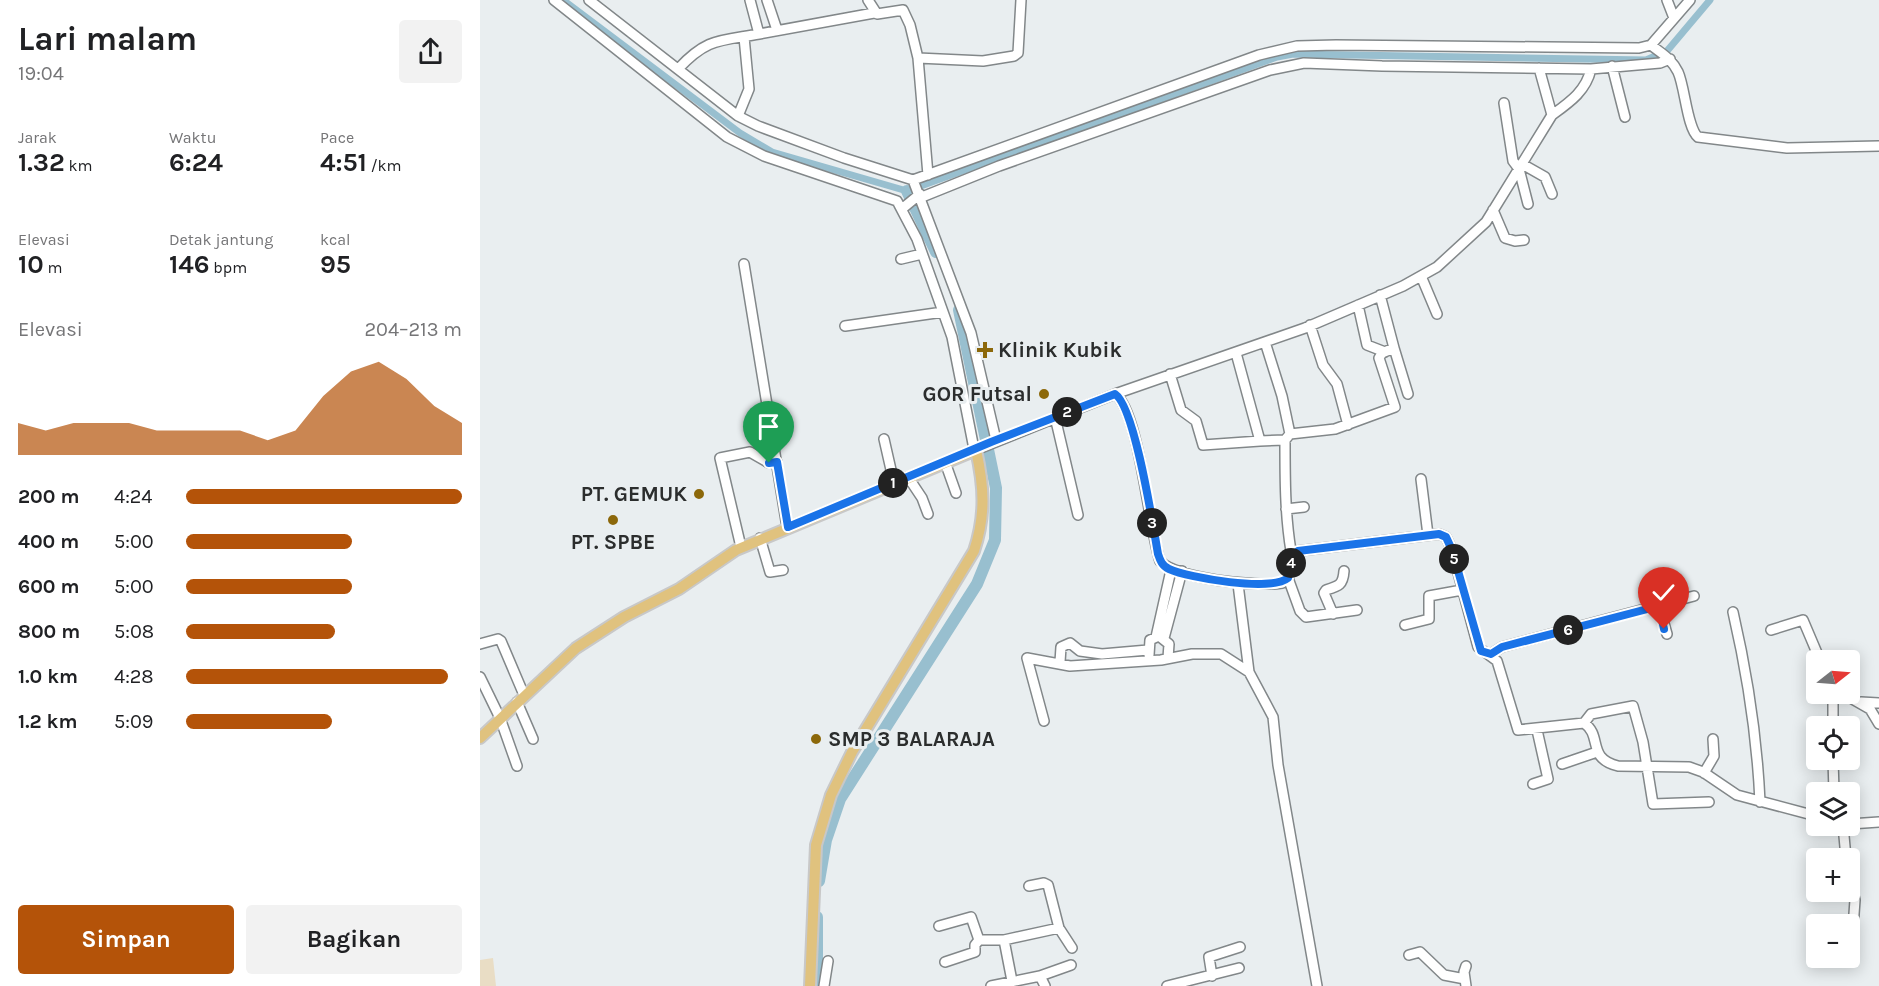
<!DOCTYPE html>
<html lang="id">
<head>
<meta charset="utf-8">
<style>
	:root { --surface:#fff; --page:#f2f2f2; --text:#202124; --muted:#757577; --accent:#b45309 }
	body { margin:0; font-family:Karla,sans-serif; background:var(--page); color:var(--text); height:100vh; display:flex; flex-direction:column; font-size:22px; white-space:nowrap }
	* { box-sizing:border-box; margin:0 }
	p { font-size:20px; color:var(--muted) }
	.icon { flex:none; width:33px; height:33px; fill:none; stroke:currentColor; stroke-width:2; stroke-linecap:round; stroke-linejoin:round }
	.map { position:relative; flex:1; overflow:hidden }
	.side { display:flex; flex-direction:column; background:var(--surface); width:480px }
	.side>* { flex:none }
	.needle { width:39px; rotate:73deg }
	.fabs { position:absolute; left:1326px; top:650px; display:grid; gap:12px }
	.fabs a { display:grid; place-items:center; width:54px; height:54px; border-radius:6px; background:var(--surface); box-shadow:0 3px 15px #0003; font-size:30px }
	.pin { position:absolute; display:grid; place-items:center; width:51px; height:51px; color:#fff; margin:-62px -26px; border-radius:50% 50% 50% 0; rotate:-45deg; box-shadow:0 0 6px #0007 }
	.pin .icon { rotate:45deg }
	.km { position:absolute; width:30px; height:30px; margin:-15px; border-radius:50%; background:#222; color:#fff; font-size:16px; line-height:30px; text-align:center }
	.round { display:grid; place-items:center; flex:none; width:63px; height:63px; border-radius:6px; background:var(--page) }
	.summary { display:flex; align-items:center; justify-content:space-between; height:102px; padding:0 18px }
	h1 { font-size:33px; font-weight:700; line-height:45px }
	.stats { display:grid; grid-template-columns:repeat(3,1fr); gap:9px; height:102px; padding:6px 18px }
	.stats div { display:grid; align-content:center }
	.stats b { font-size:26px; font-weight:700 }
	.stats small { font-size:16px; font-weight:400 }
	.stats p { font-size:16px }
	.chart { height:168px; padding:12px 18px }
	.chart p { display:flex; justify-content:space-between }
	.chart svg { width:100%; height:108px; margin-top:6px; fill:var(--accent); opacity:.7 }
	.button { display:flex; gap:12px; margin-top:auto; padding:12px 18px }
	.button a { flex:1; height:69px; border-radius:6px; background:var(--accent); color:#fff; font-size:24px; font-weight:700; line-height:69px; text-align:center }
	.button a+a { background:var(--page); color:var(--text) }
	ul { padding:0 18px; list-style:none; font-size:20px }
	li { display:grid; grid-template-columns:96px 72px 1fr; align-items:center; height:45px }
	li i { height:15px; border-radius:8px; background:var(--accent) }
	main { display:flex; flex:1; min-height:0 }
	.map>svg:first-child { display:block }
</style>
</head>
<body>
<main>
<section class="side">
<div class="summary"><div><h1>Lari malam</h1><p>19:04</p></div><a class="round"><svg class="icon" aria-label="share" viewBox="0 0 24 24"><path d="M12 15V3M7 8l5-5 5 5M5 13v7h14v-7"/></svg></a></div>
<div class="stats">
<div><p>Jarak</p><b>1.32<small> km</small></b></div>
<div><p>Waktu</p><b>6:24</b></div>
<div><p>Pace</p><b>4:51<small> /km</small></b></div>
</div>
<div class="stats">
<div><p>Elevasi</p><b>10<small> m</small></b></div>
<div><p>Detak jantung</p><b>146<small> bpm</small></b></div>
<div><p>kcal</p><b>95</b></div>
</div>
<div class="chart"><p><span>Elevasi</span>204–213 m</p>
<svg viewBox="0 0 160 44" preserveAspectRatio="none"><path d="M0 44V31L10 34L20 31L30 31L40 31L50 34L60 34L70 34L80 34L90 38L100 34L110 20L120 10L130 6L140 13L150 24L160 31V44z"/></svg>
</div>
<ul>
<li><b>200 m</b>4:24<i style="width:100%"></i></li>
<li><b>400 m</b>5:00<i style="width:60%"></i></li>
<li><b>600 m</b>5:00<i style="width:60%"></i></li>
<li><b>800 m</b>5:08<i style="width:54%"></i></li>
<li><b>1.0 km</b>4:28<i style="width:95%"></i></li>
<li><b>1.2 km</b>5:09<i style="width:53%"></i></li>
</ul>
<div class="button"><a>Simpan</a><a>Bagikan</a></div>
</section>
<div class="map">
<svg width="1399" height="986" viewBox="0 0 1399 986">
	<rect width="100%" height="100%" fill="#e9eef0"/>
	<!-- green -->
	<path fill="#e9ddc5" d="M13,958L16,986H0V960Z"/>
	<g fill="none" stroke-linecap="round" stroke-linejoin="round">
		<!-- canal -->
		<path stroke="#98bfcf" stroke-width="7" d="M83,0L260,133L292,152L427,191L797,57L813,54L1166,60L1187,51L1230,0"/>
		<!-- river -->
		<path stroke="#98bfcf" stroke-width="12" d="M427,191L456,252
			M339,881L346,840L360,799L497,584L515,540L516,488L479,310
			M337,986V917"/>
		<!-- minor casing -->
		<g stroke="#828789" stroke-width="12">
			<path id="minor" d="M74,0L247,137L284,156L417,201L437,239L472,337L494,449
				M109,0L258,116L278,126L364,158L433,180L491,333L516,440
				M287,0L297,30
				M388,0L397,14L423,10L430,25L438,58L448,175
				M1187,0L1194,18
				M279,34L394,13
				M1171,45C1182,54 1191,58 1198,72C1205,87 1207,128 1218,137L1307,148L1399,146
				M438,58L503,61L534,56L538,53L541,0
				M1132,66L1145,117
				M1059,68L1072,115
				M198,69C227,38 239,41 279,34L270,0
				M1024,103L1033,161L1039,169L1048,204
				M258,116L269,89L264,37
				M1042,164L1065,177L1072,194
				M433,180L779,55L817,46L856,45L1159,48L1171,45L1210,0
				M442,197L519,166L790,70L824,63L902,66L1111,69L1180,63L1190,59
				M423,208L440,194
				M1013,210L1025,238L1035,241L1044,240
				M421,259L442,254
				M264,264L307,527
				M941,276L957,314
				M878,305L887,345L905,352
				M830,325L843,365L857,384L868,425
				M365,326L463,312
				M785,342L802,396L810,434L805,440C805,478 805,515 811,551L814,554
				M914,348L928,394
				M756,353L780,441L805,440
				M690,374L701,410L716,421L723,445L780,441
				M635,394L825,328L923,286L957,267L1006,222L1072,115C1090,102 1106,91 1111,69
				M575,417L598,515
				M810,434L855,429L915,407L899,358L902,353L914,348L900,295
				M404,439L414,483
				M496,450L635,394C659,410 669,530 680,561C696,579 777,587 802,583C813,574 807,559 818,551L959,534L966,537L972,550L998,647L1017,661L1038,730L1104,723C1123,736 1106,758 1138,766L1209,767L1223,772L1257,795L1336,816
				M465,462L476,493
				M428,477L442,498L448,514
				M941,479L948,535
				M806,509L824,507
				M280,538L290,572L303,570
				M261,547L240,458L270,452L289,463L297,462
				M808,578L820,611L826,617L877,610
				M758,584L769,672L793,717L798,765L837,986
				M1179,606L1187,634
				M1253,612C1268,677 1277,735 1280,802
				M853,614L844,593L846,590C859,586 863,585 864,571
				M925,625L949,619V596L982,590
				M1291,630L1323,620L1340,660
				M676,637L691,570
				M684,638L702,571
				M0,644L18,639L21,641L44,695
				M1011,654L1022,647L1214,596
				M669,655L670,640L679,636L689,644L688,658
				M580,662L581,647L590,643L600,651L622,654L668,650
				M0,677L20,718L37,766
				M1362,693L1390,709L1399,724
				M37,702L53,739
				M1381,702L1399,703
				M564,721L547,658L590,666L681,660L712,654H741L769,672
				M1104,723L1111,714L1153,706L1163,742L1173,804L1229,802
				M1353,726V693
				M1353,759L1354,792
				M1082,764L1117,752
				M1224,773L1234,756L1233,739
				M1053,784L1068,779L1057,730
				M1370,824L1399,822
				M1363,825L1366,858
				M1370,880L1375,900L1373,928
				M549,886L564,883L568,885L579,928L592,948
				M459,926L491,917L499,940H524
				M929,955L940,952L964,975L985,979
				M465,962L495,952V945L499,940
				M560,976L591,965
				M732,976L729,957L760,947
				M532,981L524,940L579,928
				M344,986L348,961
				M511,986L560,976L565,986
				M687,986L759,968
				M986,986L984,972L986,966"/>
		</g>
		<!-- major casing -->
		<g stroke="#c8c8c8" stroke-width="14">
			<path id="major" d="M0,738L96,648L144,617L199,589L256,550L496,450C504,486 506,515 494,551L372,752L351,795L336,845L330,986"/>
		</g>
		<!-- minor -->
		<use href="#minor" stroke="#fff" stroke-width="9"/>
		<!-- major -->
		<use href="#major" stroke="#e0c27e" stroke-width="10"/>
	</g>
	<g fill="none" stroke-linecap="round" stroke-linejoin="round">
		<!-- route casing -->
		<g stroke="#fff" stroke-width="12">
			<path id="route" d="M289,463L297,462L308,527L511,442L635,394C655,407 673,526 678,554C680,560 682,566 689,569C709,578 791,592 808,578L812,556L818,551L959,534L966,537L972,550L1001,651L1011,654L1022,647L1179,606L1184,629"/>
		</g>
		<!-- route -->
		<use href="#route" stroke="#1a73e8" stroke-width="8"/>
	</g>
	<!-- markers -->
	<g fill="#8c680a" stroke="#e9eef0" stroke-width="2">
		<path d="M502 341h6v6h6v6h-6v6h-6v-6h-6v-6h6z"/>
		<circle cx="564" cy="394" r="6"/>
		<circle cx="219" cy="494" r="6"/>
		<circle cx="133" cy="520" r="6"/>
		<circle cx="336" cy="739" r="6"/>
	</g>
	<g text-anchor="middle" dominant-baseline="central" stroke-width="6" stroke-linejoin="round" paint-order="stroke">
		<!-- poi labels -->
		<g font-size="21" font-weight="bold" fill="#2b2d2d" stroke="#e9eef0" text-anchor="start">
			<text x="518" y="350">Klinik Kubik</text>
			<text x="552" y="394" text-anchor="end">GOR Futsal</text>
			<text x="207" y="494" text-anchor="end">PT. GEMUK</text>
			<text x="133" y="542" text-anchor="middle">PT. SPBE</text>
			<text x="348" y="739">SMP 3 BALARAJA</text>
		</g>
	</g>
</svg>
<div class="fabs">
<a><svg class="needle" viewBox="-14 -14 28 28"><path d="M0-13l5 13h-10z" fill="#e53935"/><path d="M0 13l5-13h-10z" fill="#757577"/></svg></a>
<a><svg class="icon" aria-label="locate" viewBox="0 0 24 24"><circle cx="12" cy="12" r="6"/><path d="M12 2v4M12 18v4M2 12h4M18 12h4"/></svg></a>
<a><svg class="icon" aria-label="layers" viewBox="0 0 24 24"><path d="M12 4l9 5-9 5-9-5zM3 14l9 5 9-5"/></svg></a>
<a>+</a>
<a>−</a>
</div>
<div class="pin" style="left:289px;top:463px;background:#1e9e55"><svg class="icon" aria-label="arrive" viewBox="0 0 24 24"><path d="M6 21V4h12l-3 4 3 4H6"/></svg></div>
<div class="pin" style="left:1184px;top:629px;background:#d93025"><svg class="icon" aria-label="check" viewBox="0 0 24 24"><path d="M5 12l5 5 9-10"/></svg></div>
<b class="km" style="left:413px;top:483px">1</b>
<b class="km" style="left:587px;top:412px">2</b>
<b class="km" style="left:672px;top:523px">3</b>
<b class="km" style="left:811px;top:563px">4</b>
<b class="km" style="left:974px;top:559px">5</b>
<b class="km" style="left:1088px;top:630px">6</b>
</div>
</main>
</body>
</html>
